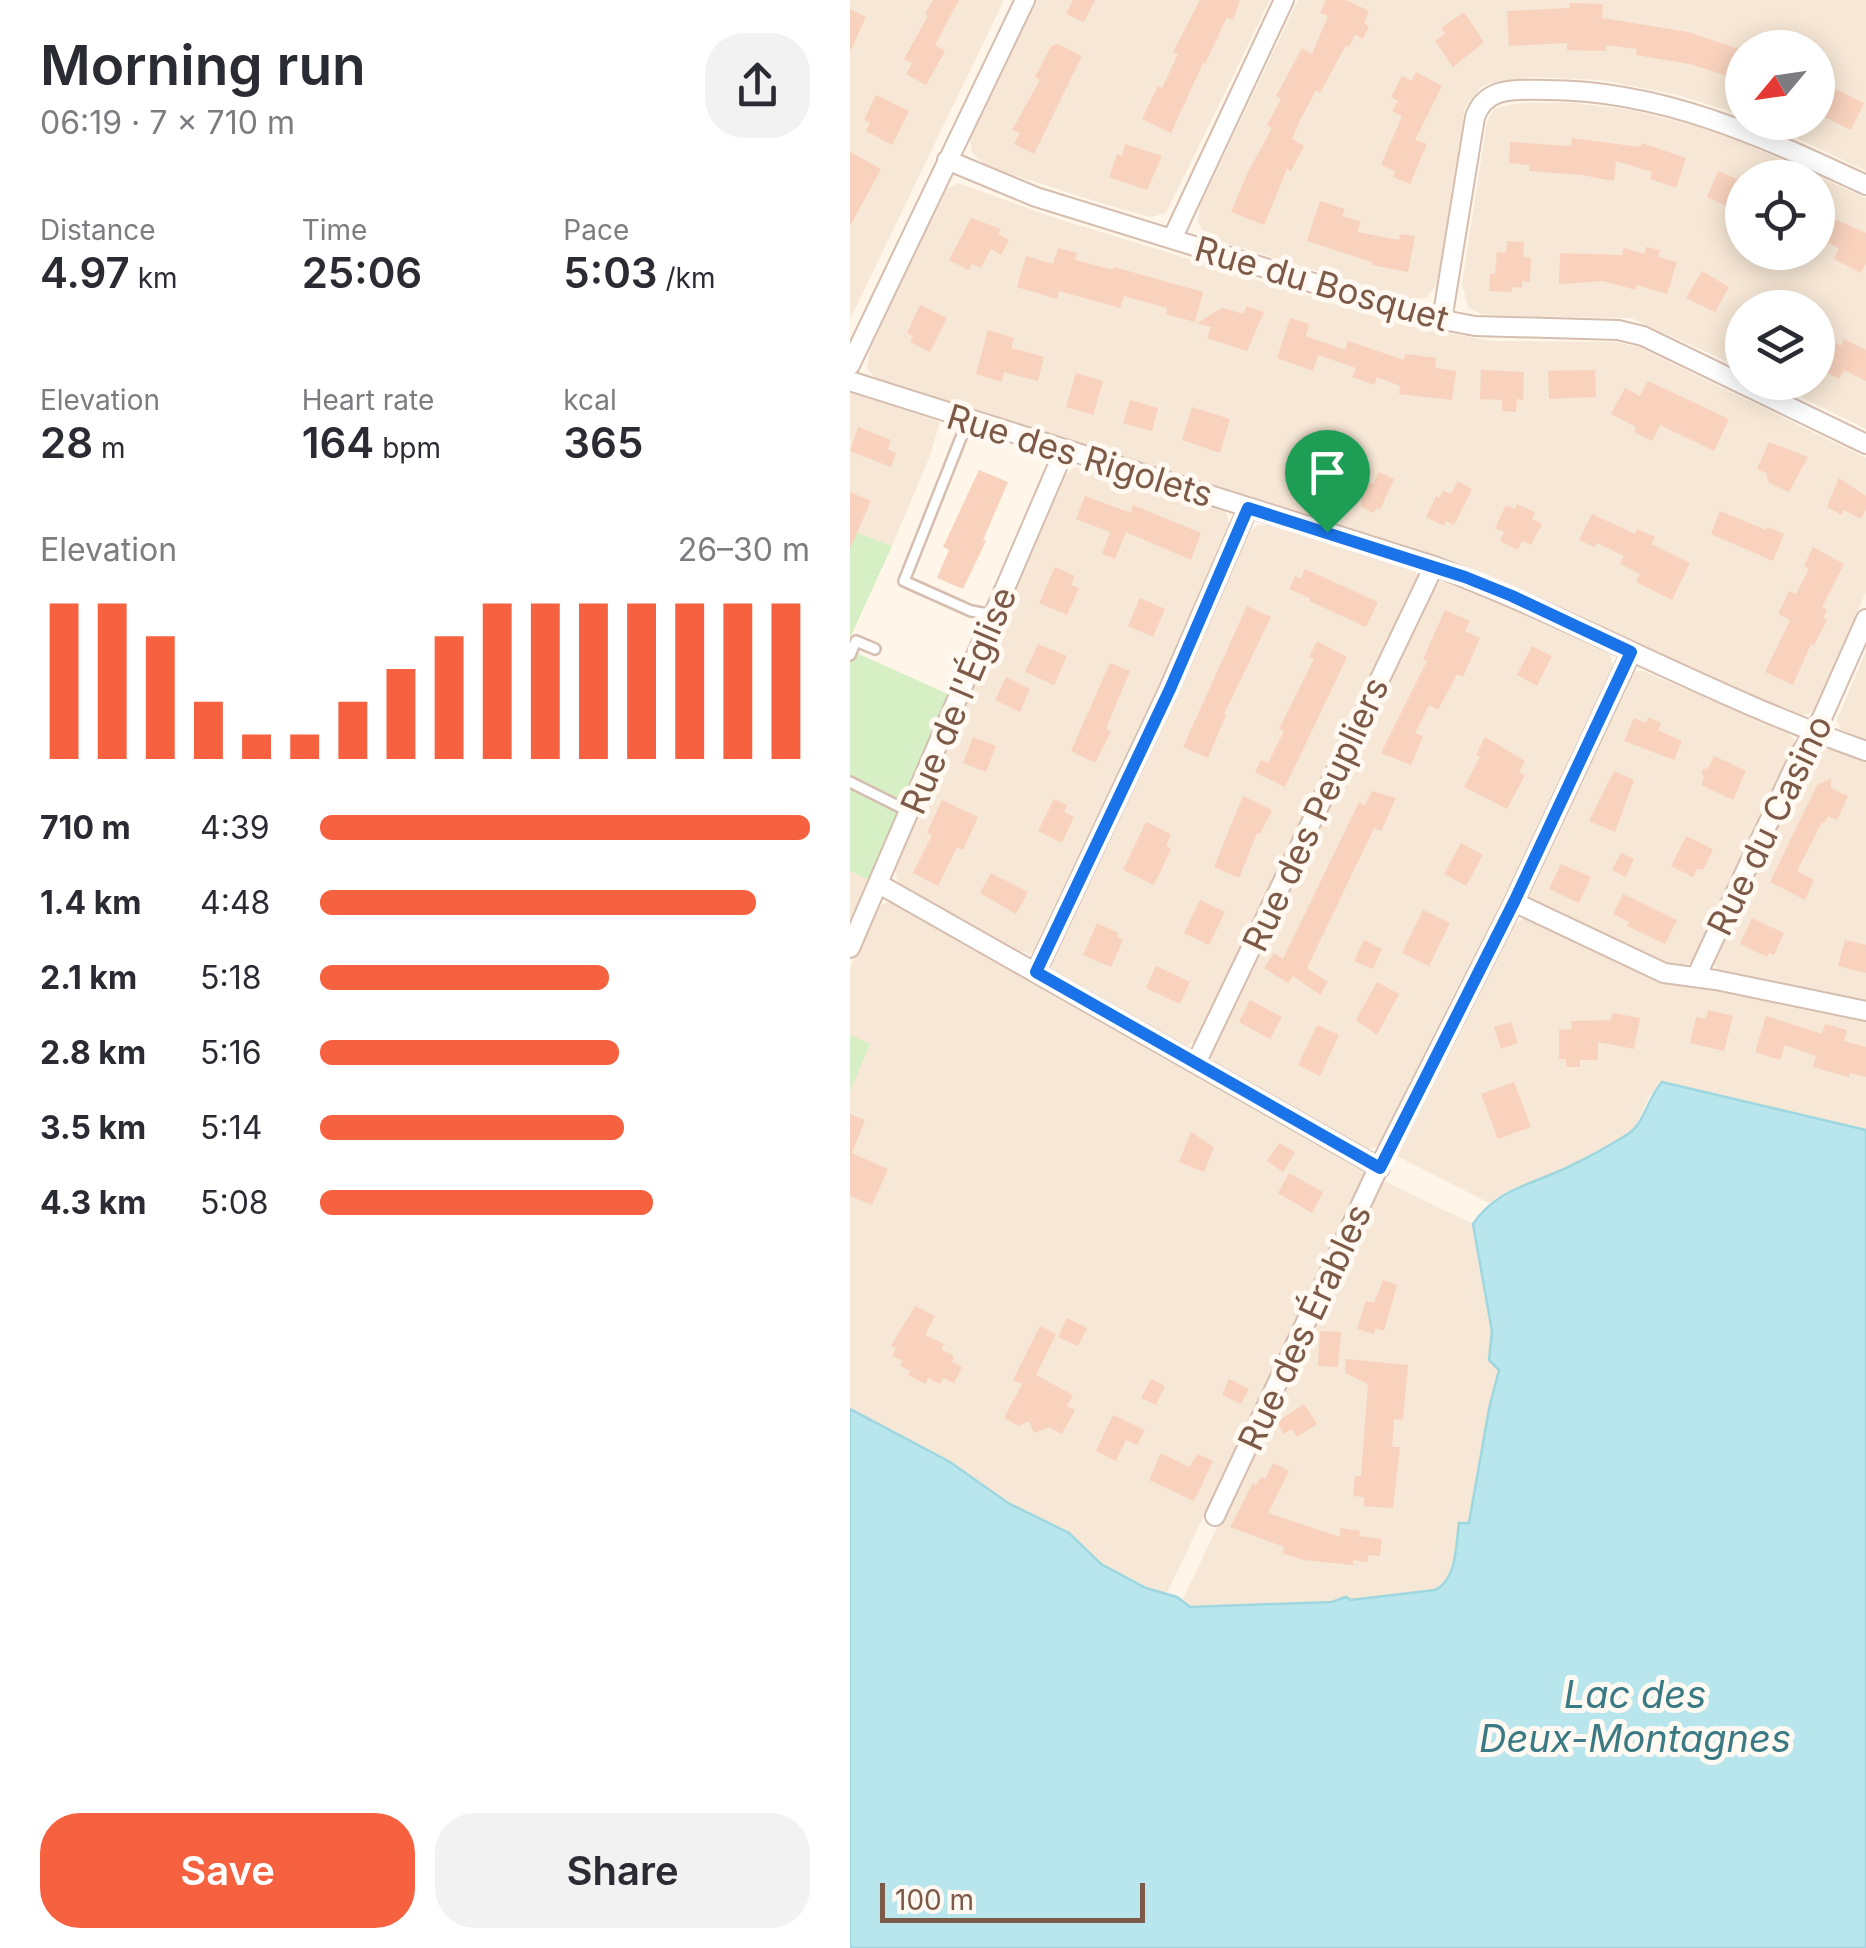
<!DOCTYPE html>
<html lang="en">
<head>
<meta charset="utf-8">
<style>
	:root { --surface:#fff; --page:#f2f2f3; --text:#2b2b33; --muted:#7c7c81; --accent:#f66240 }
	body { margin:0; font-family:Inter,sans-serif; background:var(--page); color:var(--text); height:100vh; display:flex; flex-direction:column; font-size:38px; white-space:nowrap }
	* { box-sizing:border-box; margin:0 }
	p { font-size:32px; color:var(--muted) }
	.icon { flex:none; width:55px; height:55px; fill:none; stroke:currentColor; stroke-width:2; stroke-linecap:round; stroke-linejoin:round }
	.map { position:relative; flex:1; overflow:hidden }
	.panel { display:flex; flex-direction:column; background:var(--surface); width:850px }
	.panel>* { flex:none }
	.needle { width:65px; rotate:241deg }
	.controls { position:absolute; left:875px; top:30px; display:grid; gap:20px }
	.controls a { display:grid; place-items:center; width:110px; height:110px; border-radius:50%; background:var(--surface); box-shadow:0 5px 25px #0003; font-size:50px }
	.scale { position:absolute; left:30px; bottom:25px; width:265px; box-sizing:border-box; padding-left:10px; border:5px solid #7d5948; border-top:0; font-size:28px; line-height:35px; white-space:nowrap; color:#7d5948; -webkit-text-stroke:8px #fff9f1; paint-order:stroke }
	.pin { position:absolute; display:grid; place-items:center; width:85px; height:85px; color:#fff; margin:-102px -42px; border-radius:50% 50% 50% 0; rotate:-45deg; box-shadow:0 0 10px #0007 }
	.pin .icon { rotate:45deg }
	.round { display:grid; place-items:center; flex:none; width:105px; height:105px; border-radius:40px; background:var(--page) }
	.headline { display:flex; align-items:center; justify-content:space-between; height:170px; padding:0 40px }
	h1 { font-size:55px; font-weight:600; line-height:75px }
	.stats { display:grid; grid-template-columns:repeat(3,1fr); gap:15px; height:170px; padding:10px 40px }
	.stats div { display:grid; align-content:center }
	.stats b { font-size:42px; font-weight:600 }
	.stats small { font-size:28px; font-weight:400 }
	.stats p { font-size:28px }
	.chart { height:280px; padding:20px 40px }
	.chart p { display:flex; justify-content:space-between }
	.chart svg { width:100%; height:180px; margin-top:10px; stroke:var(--accent); stroke-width:6 }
	.action { display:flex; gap:20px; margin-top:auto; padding:20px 40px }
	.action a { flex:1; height:115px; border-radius:40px; background:var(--accent); color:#fff; font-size:40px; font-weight:600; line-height:115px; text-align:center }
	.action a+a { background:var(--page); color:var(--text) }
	ul { padding:0 40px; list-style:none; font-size:32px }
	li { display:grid; grid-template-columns:160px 120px 1fr; align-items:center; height:75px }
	li i { height:25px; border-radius:12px; background:var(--accent) }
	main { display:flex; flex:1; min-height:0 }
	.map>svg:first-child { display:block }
</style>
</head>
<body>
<main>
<section class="panel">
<div class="headline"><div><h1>Morning run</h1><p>06:19 · 7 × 710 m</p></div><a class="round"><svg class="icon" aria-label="share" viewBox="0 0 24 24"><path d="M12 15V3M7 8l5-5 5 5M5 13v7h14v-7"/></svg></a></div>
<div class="stats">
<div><p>Distance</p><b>4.97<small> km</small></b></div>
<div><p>Time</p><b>25:06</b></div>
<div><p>Pace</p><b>5:03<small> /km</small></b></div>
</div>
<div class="stats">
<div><p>Elevation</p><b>28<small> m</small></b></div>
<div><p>Heart rate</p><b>164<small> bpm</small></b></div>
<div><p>kcal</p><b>365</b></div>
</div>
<div class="chart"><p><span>Elevation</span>26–30 m</p>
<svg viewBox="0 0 160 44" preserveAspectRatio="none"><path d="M5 44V6M15 44V6M25 44V14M35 44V30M45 44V38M55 44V38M65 44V30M75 44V22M85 44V14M95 44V6M105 44V6M115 44V6M125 44V6M135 44V6M145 44V6M155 44V6"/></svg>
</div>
<ul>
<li><b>710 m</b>4:39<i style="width:100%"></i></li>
<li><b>1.4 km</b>4:48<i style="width:89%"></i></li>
<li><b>2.1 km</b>5:18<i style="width:59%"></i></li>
<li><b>2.8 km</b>5:16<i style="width:61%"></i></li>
<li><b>3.5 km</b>5:14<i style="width:62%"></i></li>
<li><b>4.3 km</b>5:08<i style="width:68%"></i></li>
</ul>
<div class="action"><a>Save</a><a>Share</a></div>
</section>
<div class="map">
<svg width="1016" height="1948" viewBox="0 0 1016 1948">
	<rect width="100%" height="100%" fill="#fff5e8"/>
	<!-- residential -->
	<path fill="#f7e7d6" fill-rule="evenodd" d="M0,0H154L0,319Z
		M186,0H420L316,213L301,217L254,204L154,172L133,163L122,152L120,138L125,126Z
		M448,0H1016V171L915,123L968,122V48H892V115L828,95L751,80L683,77L640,83L630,88L615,108L587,284L576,298L561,300L363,239L354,234L348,222L350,206Z
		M671,103H723L782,110L869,132L1016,198V429L922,383L968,382V308H892V368L781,318L653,316L631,314L618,307L612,284L637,121L645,108ZM892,178H968V252H892Z
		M108,183L202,217L550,324L641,341L765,342L788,347L1016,458V592L966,706L961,713L950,716L884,690L635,573L546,542L430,509L27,381L17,368L20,347L96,190Z
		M0,391L90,422L79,458L42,546L0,530Z
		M225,467L375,509L380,527L357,587L191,947L181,954L156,947L55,889L48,884L45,870L215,475Z
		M408,525H426L565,568L568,577L351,1037L336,1047L202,972L200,960L397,534Z
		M591,581L628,592L755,651L760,656L763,667L646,921L532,1144L518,1150L508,1147L368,1066L360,1057V1051L581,589Z
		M1016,651V740L992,732L987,720Z
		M785,671H793L938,732L945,741L847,954L842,962L827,969L817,968L679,901L678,896V890L779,674Z
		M978,746L1016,761V1005L873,974L863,964L862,956L958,756L970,747Z
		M0,871L21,881L0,934Z
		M42,900L507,1163L514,1173L515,1180L317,1593L297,1589L251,1564L219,1533L158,1503L100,1462L0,1409V968L29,906Z
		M673,918L681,919L794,974L1016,1018V1130L813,1082L800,1095L783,1131L712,1170L656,1192L639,1203L547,1156L657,931Z
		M532,1180L623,1224L642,1331L639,1360L649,1370L639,1409L618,1524L607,1531L609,1538L597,1579L594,1586L585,1590L501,1600L340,1607L332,1601Z"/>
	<!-- green -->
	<path fill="#d7efc4" d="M0,530L42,546L0,638Z
		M0,650L100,695L21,881L0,871Z
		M0,1035L20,1044L0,1091Z"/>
	<!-- water -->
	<path fill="#b9e6ec" stroke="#9ed7df" stroke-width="2.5" d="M812,1082L1016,1130V1948H0V1409L100,1462L158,1503L219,1533L251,1564L296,1588L327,1597L340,1607L482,1602L496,1597L501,1600L585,1590C607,1580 606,1544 609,1523H619L639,1409L649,1370L639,1360L642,1331L623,1224C647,1189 680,1185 716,1168C737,1158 759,1146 778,1134C794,1124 798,1097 812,1082Z"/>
	<!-- building -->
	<path fill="#f8d2bd" d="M83,0H109L85,45L95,51L76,85L56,74L62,63L54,59L78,16L75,14Z
		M223,0H245L234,22L216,14Z
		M350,0H390L383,20L377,17L355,64L353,63L321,133L292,119L308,86L312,88L328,54L323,52Z
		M476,0H496L519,11L514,23L519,26L513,39L505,35L499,47L496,45L470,93L466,90L448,124L442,139L454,146L441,171L437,169L414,225L381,212L398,172L422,128L417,125L431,99L426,96L452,48L462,54L478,16L470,13Z
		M720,3L753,4L752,18L838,32L892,50L890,80L840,64L786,55L787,49L756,45V51L717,50V43L659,46L657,11L719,8Z
		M0,9L16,17L0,52Z
		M614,12L634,42L603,67L585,41L595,34L591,28Z
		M208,44L232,56L184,154L164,144L170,133L162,130L190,80L185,77L201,46Z
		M566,72L592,86L565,140L577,144L560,184L543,177L545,171L531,165L552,116L542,111L548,101L541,97L552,76L562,81Z
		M981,87L1014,103L1001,130L968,114Z
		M26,95L59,111L42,145L16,131L20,123L14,120Z
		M722,138L790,147L792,143L836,158L826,188L800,179L802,172L766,161L764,181L732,175L679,171V165L659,163L660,142L721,146Z
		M275,144L312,156L297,190L259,177L267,154L272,156Z
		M0,152L31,169L0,226Z
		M868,171L892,181V213L857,197Z
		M470,201L495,209L492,216L511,222L507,232L549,240L550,234L565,236L558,272L522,265V262L457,241Z
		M980,217L1016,233V263L1011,273L984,259L989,248L969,238Z
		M121,218L151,229L148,234L159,240L151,255L141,249L131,268L122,264L119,270L99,260Z
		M657,241L674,242L673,257L681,258L680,282L672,281V288L662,287V292L639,291L640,274H645L647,252L656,253Z
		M796,247L810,250L808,257L827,262L817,294L787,285L786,290L753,281L709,284L710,253L772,255L774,248L794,254Z
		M208,248L227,253L225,260L263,270L264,267L353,292L345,322L316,314L317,308L274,296L270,308L209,291L207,299L167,287L176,256L203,264Z
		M852,271L879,287L865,312L836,298Z
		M70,305L97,318L80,352L60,342L63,336L57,333Z
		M396,306L414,312L397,351L357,338L361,327L347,323L372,308L394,314Z
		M440,318L459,324L456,336L495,350L498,341L554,360L555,354L586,358L585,368L606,371L602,400L549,394L550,386L527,377L524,385L502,377L506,368L468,355L463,371L427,358Z
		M138,330L164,338L161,348L194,357L188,381L154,372L152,382L126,374Z
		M968,334L991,346L994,339L1016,350V381L994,370L989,379L968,368Z
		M631,370L674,372L673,400L667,399L666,412L652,411V400L630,399Z
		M745,370L746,397L699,399L698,371Z
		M226,373L253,381L243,415L216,407Z
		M798,381L879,419L864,451L810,425L802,441L784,432L786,427L761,414L775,388L790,396Z
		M280,400L308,408L302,431L273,423Z
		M342,407L380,419L370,453L332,440Z
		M8,427L41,440L38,449L46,453L41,467L0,451Z
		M919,442L958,457L939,492L919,483L916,473L907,469Z
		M444,452L475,462L467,488L436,478Z
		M129,470L158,482L133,540L136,541L113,589L87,578L99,550L93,547Z
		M529,472L544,479L530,510L526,508L524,513L511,507V501L519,483L523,484Z
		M989,478L1016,496V509L1011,519L994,510L991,515L977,507Z
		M608,481L622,489L604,525L596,521L594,526L576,517L586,496L589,498L593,491L601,494Z
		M0,492L21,501L0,549Z
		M235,496L281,513L283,505L351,533L341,560L276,532L265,559L252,554L260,532L226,519Z
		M667,504L685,512L682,519L692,524L681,545L672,541L668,550L650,541L654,532L645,528L656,505L665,509Z
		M870,511L916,530L918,527L934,534L923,561L861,534Z
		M742,514L785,534L787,529L805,537L801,544L840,563L822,600L786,582L790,574L770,564L774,556L747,543L744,547L729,540Z
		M963,547L994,564L972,607L977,610L973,618L977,620L964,645L961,644L943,685L915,672L940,620L928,614L939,591L946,594L959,569L954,566Z
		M205,567L225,576L221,585L229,588L217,615L189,603Z
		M455,569L528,602L516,627L459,601L460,598L439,589L445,576L451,579Z
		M290,598L315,609L303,637L278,626Z
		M397,606L421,617L374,714L376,715L358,758L333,747Z
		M595,610L620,621L615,631L630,638L613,677L607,674L588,710L579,705L565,733L573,736L561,765L531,753L577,661L573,659Z
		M467,641L497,657L435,787L405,772L411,760L418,763L434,731L429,729L464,659L459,657Z
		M188,644L217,656L204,685L175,672Z
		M682,646L702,656L687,686L667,675Z
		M260,663L280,671L256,729L261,731L245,763L221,751Z
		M156,677L180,689L170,712L145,700Z
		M798,717L811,723L808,730L832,741L824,760L774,741L784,718L796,723Z
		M123,737L146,746L136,772L113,763Z
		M635,737L675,761L669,772L675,775L657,809L614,787L630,757L626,755Z
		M864,756L896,771L883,800L851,785L854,777L851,771L859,767Z
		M764,771L784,780L765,832L739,821Z
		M981,779V788L998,796L987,820L978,816L974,823L972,822L947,871L964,880L955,900L920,882L967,785Z
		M522,791L546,798L531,831L524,828L457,968L478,982L470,995L443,976L438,983L414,968L424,953L433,959L509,802L515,805Z
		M393,796L422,810L410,834L407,833L389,878L364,867Z
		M204,799L217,805L214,812L224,817L212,843L188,831Z
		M92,800L128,817L113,850L107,847L88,886L63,873L82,835L77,833Z
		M296,822L321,834L316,846L321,849L304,885L273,870Z
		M836,836L863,849L853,870L847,868L843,877L821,866Z
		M611,843L633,855L616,886L594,874Z
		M771,853L784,859L776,877L762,870Z
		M711,864L741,877L729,903L699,889Z
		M141,873L178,892L166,914L130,893Z
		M773,894L827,920L815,944L777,926L779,922L763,914Z
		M350,900L375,912L359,945L334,933Z
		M573,910L600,923L579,966L552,953Z
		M902,918L934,933L924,955L919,953L917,957L890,944Z
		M247,923L268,933L267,937L273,940L261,967L233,955Z
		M514,940L532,949L523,969L504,961Z
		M995,940L1016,945V973L988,966Z
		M306,966L340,982L330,1004L296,988Z
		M527,982L549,994L527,1035L506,1020Z
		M400,1000L432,1017L420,1039L389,1022Z
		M858,1010L883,1016L874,1051L840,1043L846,1017L856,1019Z
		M763,1013L790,1018L784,1049L748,1042V1060H730V1067H716V1059H709V1030L722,1029L721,1021L761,1020Z
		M916,1016L972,1034L975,1024L997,1030L994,1041L1016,1047V1077L1000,1073L999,1077L963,1067L966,1056L935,1045L930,1060L905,1052Z
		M661,1022L668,1043L651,1049L644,1027Z
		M467,1025L489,1035L470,1076L448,1065Z
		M664,1082L681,1127L648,1139L631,1094Z
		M0,1114L15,1120L2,1153L38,1169L22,1205L0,1196Z
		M341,1132L364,1147L354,1172L329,1162Z
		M429,1143L445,1152L433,1172L417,1161Z
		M439,1173L473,1192L462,1213L428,1193Z
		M533,1280L547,1285L534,1331L526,1328L524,1334L507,1329L516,1301L524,1303Z
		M65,1306L85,1316L75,1335L94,1344L91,1349L104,1356L102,1362L112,1367L104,1383L93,1378L90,1384L78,1378L76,1384L58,1375L61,1371L50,1366L53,1361L42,1356L46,1348L41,1346Z
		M217,1318L237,1328L228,1346L208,1337Z
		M190,1326L206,1334L186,1375L223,1395L217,1406L225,1410L212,1434L199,1427L184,1433L179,1421L169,1426L154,1418L172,1384L163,1380Z
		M470,1331L491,1332L488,1367L468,1366Z
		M496,1359L558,1365L553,1420L544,1419L542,1447H550L543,1508L514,1506V1497L503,1496L505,1476H511L518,1384L495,1373Z
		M301,1379L315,1386L306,1405L291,1398Z
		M379,1379L399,1389L391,1404L372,1395Z
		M454,1404L467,1424L447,1437L442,1429L434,1434L427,1422Z
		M263,1415L295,1430L287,1445L276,1440L266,1461L246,1451Z
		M311,1453L339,1467L348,1454L363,1461L344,1501L299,1480Z
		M423,1463L439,1471L418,1513L490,1537V1528L510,1531L509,1536L532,1539L530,1556L518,1555L517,1562L503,1560V1565L453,1560L432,1553L434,1547L380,1527L403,1483L406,1485L411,1477L415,1479Z"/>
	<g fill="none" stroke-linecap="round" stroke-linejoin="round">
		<!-- service casing -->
		<g stroke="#d5beaf" stroke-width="14">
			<path id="service" d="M118,420L54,581L121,611L144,615
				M0,655L6,641L25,649
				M0,782L60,812"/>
		</g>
		<!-- minor casing -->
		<g stroke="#d5beaf" stroke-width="22">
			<path id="minor" d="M97,160L186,197L567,315L625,326L768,330L793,336L1016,444
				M322,239L434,0
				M592,320L625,117C636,85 668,90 696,90C813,90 913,137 1016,185
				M0,365L175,0
				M0,381L584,566C730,621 867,699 1016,751
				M29,884L530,1168
				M664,902L814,973L866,980L1016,1011
				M0,948L214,451
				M186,972L319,689L398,508
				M846,977L951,753L972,718L1016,619
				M346,1063L584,566
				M365,1516L523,1179L664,902L781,653"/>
		</g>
		<!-- service -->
		<use href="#service" stroke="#fff" stroke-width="9"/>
		<!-- minor -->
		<use href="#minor" stroke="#fff" stroke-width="18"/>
	</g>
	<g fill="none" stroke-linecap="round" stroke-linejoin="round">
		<!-- route casing -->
		<g stroke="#fff" stroke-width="20">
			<path id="route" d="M398,508L615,577L662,596L781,652L664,902L530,1168L186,972L320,689Z"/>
		</g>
		<!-- route -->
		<use href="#route" stroke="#1a73e8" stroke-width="12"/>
	</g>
	<g text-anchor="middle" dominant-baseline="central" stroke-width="10" stroke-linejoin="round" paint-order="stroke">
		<!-- street labels -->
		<g font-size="35" fill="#7d5948" stroke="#fff9f1">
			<text transform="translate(472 283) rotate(16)">Rue du Bosquet</text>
			<text transform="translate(230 455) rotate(17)">Rue des Rigolets</text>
			<text transform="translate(108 700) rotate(-67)">Rue de l'Église</text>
			<text transform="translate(465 814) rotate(-65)">Rue des Peupliers</text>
			<text transform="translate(919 825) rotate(-64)">Rue du Casino</text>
			<text transform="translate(454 1327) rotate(-65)">Rue des Érables</text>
		</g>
		<!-- water labels -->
		<g font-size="38" font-style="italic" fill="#397a84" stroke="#fff9f1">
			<text x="785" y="1694">Lac des<tspan x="785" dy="44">Deux-Montagnes</tspan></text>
		</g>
	</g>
</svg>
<div class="controls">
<a><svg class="needle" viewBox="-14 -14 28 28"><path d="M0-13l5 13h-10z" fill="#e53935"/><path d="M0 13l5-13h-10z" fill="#7c7c81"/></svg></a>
<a><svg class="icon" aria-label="locate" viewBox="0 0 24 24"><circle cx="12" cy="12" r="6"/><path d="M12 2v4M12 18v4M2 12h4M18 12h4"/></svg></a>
<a><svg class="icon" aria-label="layers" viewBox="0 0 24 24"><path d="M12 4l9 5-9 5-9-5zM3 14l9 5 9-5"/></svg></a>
</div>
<div class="scale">100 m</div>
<div class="pin" style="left:477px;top:532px;background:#1e9e55"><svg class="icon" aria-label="arrive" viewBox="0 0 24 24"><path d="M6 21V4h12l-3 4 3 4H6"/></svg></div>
</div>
</main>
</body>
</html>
